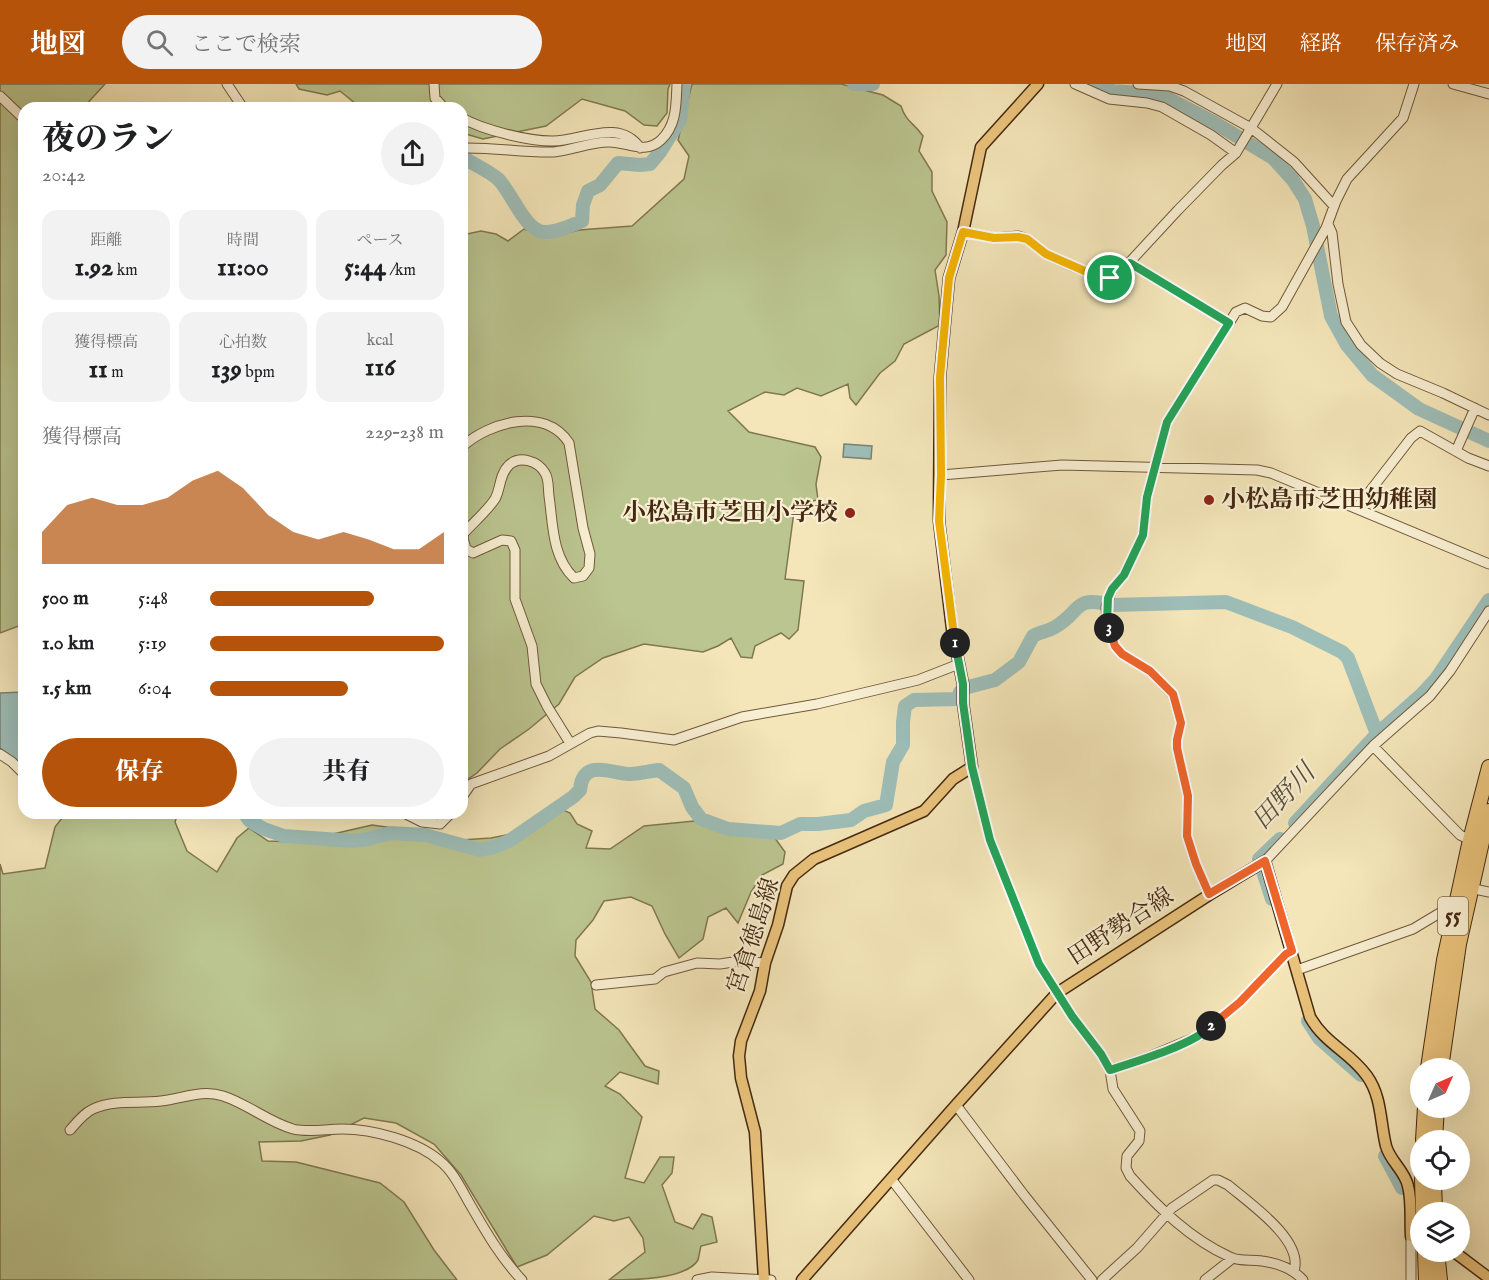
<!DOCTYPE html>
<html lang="ja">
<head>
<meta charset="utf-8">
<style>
	:root { --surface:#fff; --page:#f2f2f2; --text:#202124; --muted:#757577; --accent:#b45309 }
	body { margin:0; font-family:"IM FELL English","Noto Serif JP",serif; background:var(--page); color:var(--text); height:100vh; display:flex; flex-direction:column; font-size:22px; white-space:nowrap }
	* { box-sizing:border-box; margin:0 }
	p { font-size:20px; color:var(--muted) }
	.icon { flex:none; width:33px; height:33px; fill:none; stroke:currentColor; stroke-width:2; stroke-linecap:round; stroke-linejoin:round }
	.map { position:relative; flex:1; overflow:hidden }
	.drawer { position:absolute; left:18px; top:18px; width:450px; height:717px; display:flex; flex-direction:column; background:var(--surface); border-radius:18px; box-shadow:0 6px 24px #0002 }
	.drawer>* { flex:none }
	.needle { width:39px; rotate:45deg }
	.buttons { position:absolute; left:1410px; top:974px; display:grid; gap:12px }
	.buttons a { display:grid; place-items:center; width:60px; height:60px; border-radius:50%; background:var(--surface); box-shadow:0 6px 24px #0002; font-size:30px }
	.pin { position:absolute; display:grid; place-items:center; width:51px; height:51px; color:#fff; margin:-26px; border:3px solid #fff; border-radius:50%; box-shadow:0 2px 6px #0007 }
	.km { position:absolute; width:30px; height:30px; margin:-15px; border-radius:50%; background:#222; color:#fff; font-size:16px; line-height:30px; text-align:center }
	.round { display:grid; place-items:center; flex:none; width:63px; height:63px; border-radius:32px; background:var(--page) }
	.overview { display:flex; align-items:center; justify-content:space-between; height:102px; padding:0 24px }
	h1 { font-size:33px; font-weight:800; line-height:45px }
	.metrics { display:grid; grid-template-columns:repeat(3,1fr); gap:9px; height:102px; padding:6px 24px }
	.metrics div { display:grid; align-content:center; border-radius:15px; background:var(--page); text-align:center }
	.metrics b { font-size:26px; font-weight:800 }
	.metrics small { font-size:16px; font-weight:400 }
	.metrics p { font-size:16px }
	.chart { height:168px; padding:12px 24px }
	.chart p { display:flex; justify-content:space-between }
	.chart svg { width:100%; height:108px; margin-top:6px; fill:var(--accent); opacity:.7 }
	.cta { display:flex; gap:12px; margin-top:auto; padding:12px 24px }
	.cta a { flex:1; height:69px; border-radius:36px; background:var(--accent); color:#fff; font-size:24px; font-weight:800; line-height:69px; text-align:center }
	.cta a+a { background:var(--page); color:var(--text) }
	ul { padding:0 24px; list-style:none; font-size:20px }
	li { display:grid; grid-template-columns:96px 72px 1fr; align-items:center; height:45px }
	li i { height:15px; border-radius:8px; background:var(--accent) }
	header { display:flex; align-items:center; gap:36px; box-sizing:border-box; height:84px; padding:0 30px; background:var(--accent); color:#fff }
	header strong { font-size:28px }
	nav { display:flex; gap:33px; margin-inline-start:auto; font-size:21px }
	.search { width:420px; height:54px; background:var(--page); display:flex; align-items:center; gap:15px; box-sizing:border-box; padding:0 21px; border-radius:33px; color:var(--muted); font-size:22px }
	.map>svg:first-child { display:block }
</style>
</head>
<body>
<header>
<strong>地図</strong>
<div class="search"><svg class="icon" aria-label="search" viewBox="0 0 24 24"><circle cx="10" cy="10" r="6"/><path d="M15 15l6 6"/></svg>ここで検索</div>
<nav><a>地図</a><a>経路</a><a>保存済み</a></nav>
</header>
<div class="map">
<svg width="1489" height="1196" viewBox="0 0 1489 1196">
	<rect width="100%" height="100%" fill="#f4e6b9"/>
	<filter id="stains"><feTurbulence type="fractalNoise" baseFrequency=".00333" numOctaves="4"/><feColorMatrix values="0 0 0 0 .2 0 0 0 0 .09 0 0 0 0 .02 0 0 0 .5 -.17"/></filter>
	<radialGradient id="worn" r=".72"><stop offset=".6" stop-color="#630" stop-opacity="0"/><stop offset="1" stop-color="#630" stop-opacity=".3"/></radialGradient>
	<!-- green -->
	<path fill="#bbc58f" stroke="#807750" stroke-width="1.5" d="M0,0H105L83,24H24V540L0,549Z
		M296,0H670L668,5L667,29L657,42L644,41L625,27L582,15L546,42L483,55L462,49V24H361L340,7L327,11L299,5Z
		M692,0H841L883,11L901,22C906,38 914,39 923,52L919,67L932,88V107L947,138L946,171L935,186L939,212L940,241L904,260L895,277L880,289L856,321L850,314L848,300L821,312L797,304L784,311L765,308L728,327L749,348L815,363L821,373L816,400L818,416L795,420L785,495L804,497L798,546L789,555L781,549L755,562L752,574L741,573L731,554L718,562L703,568L644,560L603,574L575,593L559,620L529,645L500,665L477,689L462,699V151L481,147L496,150L508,157L524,145L548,154L579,146L632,142L684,95L689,72L678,56Z
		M552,721L570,729L577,740L592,747L586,764L610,765L644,742L694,737L728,748L772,750L785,768L783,780L762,791L751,808L738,839L726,824L708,833L703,855L679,874L665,850L652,822L631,813L604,817L593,836L576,856L575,872L591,898L595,925L619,946L645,982L659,987L658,1000L620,988L605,1002L620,1010L642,1033L625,1094L644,1099L660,1073H674L672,1089L662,1101L675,1138L693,1145L702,1130L712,1133L717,1158L701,1162C700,1166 699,1172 698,1176C686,1196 631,1196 609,1196L645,1168L643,1154L629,1133L614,1137L594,1132L547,1171L517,1183L461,1091L434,1060L396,1039L364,1034L330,1051L301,1057L259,1058L262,1077L296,1078L380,1099L404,1118L434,1166L457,1196H0V780L3,790L45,784L55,743L66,729H178L175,738L187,767L217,788L237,754L249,744L268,757L298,758L372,741L408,746L429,758L461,756L491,754L517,749Z"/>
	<!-- water -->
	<path fill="#9ebeb8" stroke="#7a8275" stroke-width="1.5" d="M844,360L872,362L871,375L843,373Z
		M24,608V684L0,664V609Z"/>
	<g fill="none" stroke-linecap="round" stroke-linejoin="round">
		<!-- river -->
		<path stroke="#9ebeb8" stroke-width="14" d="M854,0H873
			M1096,0L1112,7L1154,10L1169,15L1215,39L1273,74L1293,96L1305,115L1313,142L1331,232L1347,261L1372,291L1419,325L1489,357
			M462,73C473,80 489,87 498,95C512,108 525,149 546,148C558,148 571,142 582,137L583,121L588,107L600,101L618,79L640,81L650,80L660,68L680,36L684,0
			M968,603L995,596L1019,578L1033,552C1040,548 1049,547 1055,543C1082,528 1072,511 1112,521L1226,518L1292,543L1342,568L1348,574L1377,650
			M244,729L250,737L264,745L284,752L354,757L368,755L391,749L425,751L480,766L494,763L509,757L573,713L580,706C583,674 609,689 630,690C639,690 649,687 659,686L684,704L692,723L701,735L728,745L781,749L800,740H818L851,736L864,727L886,721L893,678L903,661V638L905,622L914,616L958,615L960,608
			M1295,739L1377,650L1421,611L1436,595L1489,516
			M1272,815L1259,775L1280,755
			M1308,937L1319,954L1361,991
			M1385,1072L1402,1104"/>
		<!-- minor casing -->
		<g stroke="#71583b" stroke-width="11">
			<path id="minor" d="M227,0L243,24
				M434,0L435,14L444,24
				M1075,0L1109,15L1147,19L1162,23L1211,51L1236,69
				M1138,0L1170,2L1184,7L1251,44L1294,78L1334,122
				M1453,0L1489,10
				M0,12L24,35
				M462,34C483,46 528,57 552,57C579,58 619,33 640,64
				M462,64C493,63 524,69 554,68C573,66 590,58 609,58C628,58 645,71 661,56C677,41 676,20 677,0
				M1328,140L1332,149L1338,200L1346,238L1361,261L1380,279L1397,290L1443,309L1489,331
				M963,148L994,154L1018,152L1027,155L1046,170L1072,182L1087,188L1115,194L1178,126L1222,81L1236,69L1277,0
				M1130,179L1229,239
				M462,363C489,338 545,322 569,359L583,444L590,470L589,484L583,492L574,494C552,473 553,440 549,412C548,404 549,395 545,389C538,377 520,371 509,381C499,391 501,404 495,415C487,427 474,438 464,449L463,454L466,465L473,469L502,456L511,457L515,466V515L532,562L536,600L547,622L570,659
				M1456,367L1475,324
				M941,391L1062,381L1257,386L1271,389L1489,480
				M1358,425L1360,420L1411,354L1420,347L1468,374L1489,382
				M1373,662L1460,751L1470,756
				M0,670L12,678L24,690
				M972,683L990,756L1039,880L1072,932L1101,970L1110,986L1113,1005L1140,1047L1139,1057L1127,1072L1126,1084L1130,1092C1159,1124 1190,1155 1230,1173C1241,1178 1251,1175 1262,1177C1277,1179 1293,1185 1303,1196
				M462,713L471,700L549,672L590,649L598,647L621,649L674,656L742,633L817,620L918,596L959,580
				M404,729L422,738L440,740L451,729
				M1265,777L1373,662L1430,612L1450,587L1489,527
				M1470,804L1489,808
				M1209,811L1196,780L1187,752L1188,712L1177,664V656L1181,639L1173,611L1150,587L1122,570L1115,562L1107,538L1106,523L1112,505L1124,491L1143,451L1147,413L1167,338L1236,228L1245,224L1262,232L1271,233L1282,223L1326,144L1336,117L1347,95L1403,34L1414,0
				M1297,886L1413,845L1443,827L1454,829
				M596,901L655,895L664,888L697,879L720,880L740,877L765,879
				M1110,986L1146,974L1201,951L1240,918L1286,870L1292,867
				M956,1021L1024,1111L1092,1196
				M70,1046C77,1038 84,1029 93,1025C115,1015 138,1020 161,1017C182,1015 201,1005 223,1012C248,1020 268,1038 293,1045C309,1049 326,1045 342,1045C373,1045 417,1057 440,1077C454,1088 462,1107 471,1122C486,1148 501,1174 522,1196
				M892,1096L969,1196
				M697,1196L712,1193L771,1196
				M1102,1196L1137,1164L1172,1124L1213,1096H1218L1228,1101C1249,1119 1304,1156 1294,1187
				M1205,1196L1233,1174
				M1411,1196V1152"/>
		</g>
		<!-- major casing -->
		<g stroke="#452911" stroke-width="13">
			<path id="major" d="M1453,1167L1489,1194
				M764,1196L755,1048L741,994L739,972L741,957L760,907L765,879L778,841L787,802L794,791L814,775L924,727L953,695L972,683L963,619V600L952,545L939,437L940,293L949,194L963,148L981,63L1038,0
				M802,1196L956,1021L1057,909L1209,811L1265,777L1310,933C1325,960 1350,968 1367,992C1382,1013 1380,1038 1386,1062C1390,1077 1405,1087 1408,1102C1412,1117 1410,1136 1411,1152L1420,1154"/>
		</g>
		<!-- highway casing -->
		<g stroke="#452911" stroke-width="16">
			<path id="highway" d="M1428,984L1444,876L1470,756L1489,683
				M1441,984L1459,860L1489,727
				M1423,1056L1425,1023
				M1435,1056L1437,1023
				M1422,1095L1423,1128
				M1434,1095L1435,1128
				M1425,1167L1426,1196
				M1437,1167L1440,1196"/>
		</g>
		<!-- minor -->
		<use href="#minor" stroke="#f8efd2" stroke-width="9"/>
		<!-- major -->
		<use href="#major" stroke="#eac37c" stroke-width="10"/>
		<!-- highway -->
		<use href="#highway" stroke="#eac37c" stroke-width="14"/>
	</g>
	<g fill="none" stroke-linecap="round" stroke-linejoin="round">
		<!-- split-1 casing -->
		<g stroke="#fff" stroke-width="12">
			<path id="split-1" d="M955,559L939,437L941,391L940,293L949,194L963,148L994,154L1018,153L1027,155L1046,170L1087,188L1110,194"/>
		</g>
		<!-- split-2 casing -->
		<g stroke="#fff" stroke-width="12">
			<path id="split-2" d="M955,559L963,600V619L972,683L990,756L1039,880L1072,932L1101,970L1110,986C1135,978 1195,960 1211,942"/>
		</g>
		<!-- split-3 casing -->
		<g stroke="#fff" stroke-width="12">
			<path id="split-3" d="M1109,544L1115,562L1122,570L1150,587L1173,610L1181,639L1177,656V664L1188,712L1187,752L1196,780L1209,810L1265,777L1292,867L1286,870L1240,918L1211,942"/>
		</g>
		<!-- split-4 casing -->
		<g stroke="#fff" stroke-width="12">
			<path id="split-4" d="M1109,544L1107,537L1108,514L1112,505L1124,491L1143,451L1147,413L1167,338L1229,239L1130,179L1115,194H1110"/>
		</g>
		<!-- split-1 -->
		<use href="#split-1" stroke="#f5b400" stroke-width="8"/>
		<!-- split-2 -->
		<use href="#split-2" stroke="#22a559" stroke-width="8"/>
		<!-- split-3 -->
		<use href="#split-3" stroke="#f0652b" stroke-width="8"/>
		<!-- split-4 -->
		<use href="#split-4" stroke="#22a559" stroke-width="8"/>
	</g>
	<!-- markers -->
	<g fill="#8f2418" stroke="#f8efd2" stroke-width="2">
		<circle cx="1209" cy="416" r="6"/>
		<circle cx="850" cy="429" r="6"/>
	</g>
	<g text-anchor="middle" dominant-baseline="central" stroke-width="4.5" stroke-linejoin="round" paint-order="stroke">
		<!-- shield labels -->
		<rect fill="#f8efd2" stroke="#7b644b" stroke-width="1.5" x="1438" y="813" width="30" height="38" rx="4.5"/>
		<g font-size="22" font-weight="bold" fill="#452911">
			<text x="1453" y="832">55</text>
		</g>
		<!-- poi labels -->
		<g font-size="24" font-weight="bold" fill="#452911" stroke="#f8efd2" text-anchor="start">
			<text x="1221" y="416">小松島市芝田幼稚園</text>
			<text x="838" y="429" text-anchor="end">小松島市芝田小学校</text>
		</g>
		<!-- street labels -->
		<g font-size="24" fill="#452911" stroke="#f8efd2">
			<text transform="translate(1121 843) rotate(-33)">田野勢合線</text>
			<text transform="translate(754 852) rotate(-72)">宮倉徳島線</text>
		</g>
		<!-- water labels -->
		<g font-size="26" font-style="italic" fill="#5b4e3b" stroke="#f8efd2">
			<text transform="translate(1284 713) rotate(-47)">田野川</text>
		</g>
	</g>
	<rect width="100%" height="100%" filter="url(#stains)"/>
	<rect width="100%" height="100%" fill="url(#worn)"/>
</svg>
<div class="buttons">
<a><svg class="needle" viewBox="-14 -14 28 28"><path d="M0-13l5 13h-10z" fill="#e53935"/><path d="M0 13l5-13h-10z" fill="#757577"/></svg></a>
<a><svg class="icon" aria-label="locate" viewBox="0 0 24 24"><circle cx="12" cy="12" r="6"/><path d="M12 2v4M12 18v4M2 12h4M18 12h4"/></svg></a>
<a><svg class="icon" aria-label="layers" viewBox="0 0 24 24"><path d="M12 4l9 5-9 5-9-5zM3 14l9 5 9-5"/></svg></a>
</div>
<div class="pin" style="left:1110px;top:194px;background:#1e9e55"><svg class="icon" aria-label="arrive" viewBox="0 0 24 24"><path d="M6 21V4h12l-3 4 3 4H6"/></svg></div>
<b class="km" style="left:955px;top:559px">1</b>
<b class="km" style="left:1211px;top:942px">2</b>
<b class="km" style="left:1109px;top:544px">3</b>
<section class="drawer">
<div class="overview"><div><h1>夜のラン</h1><p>20:42</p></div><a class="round"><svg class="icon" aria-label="share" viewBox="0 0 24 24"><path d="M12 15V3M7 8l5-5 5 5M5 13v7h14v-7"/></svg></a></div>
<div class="metrics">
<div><p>距離</p><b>1.92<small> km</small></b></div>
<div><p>時間</p><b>11:00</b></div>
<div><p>ペース</p><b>5:44<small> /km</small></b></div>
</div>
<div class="metrics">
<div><p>獲得標高</p><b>11<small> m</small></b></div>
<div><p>心拍数</p><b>139<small> bpm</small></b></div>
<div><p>kcal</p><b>116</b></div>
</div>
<div class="chart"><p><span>獲得標高</span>229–238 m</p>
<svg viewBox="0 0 160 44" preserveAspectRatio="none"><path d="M0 44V31L10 20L20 17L30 20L40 20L50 17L60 10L70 6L80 13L90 24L100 31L110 34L120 31L130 34L140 38L150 38L160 31V44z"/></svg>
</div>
<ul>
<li><b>500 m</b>5:48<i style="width:70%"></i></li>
<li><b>1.0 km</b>5:19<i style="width:100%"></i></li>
<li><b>1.5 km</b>6:04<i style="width:59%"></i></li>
</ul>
<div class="cta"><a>保存</a><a>共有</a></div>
</section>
</div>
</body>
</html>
